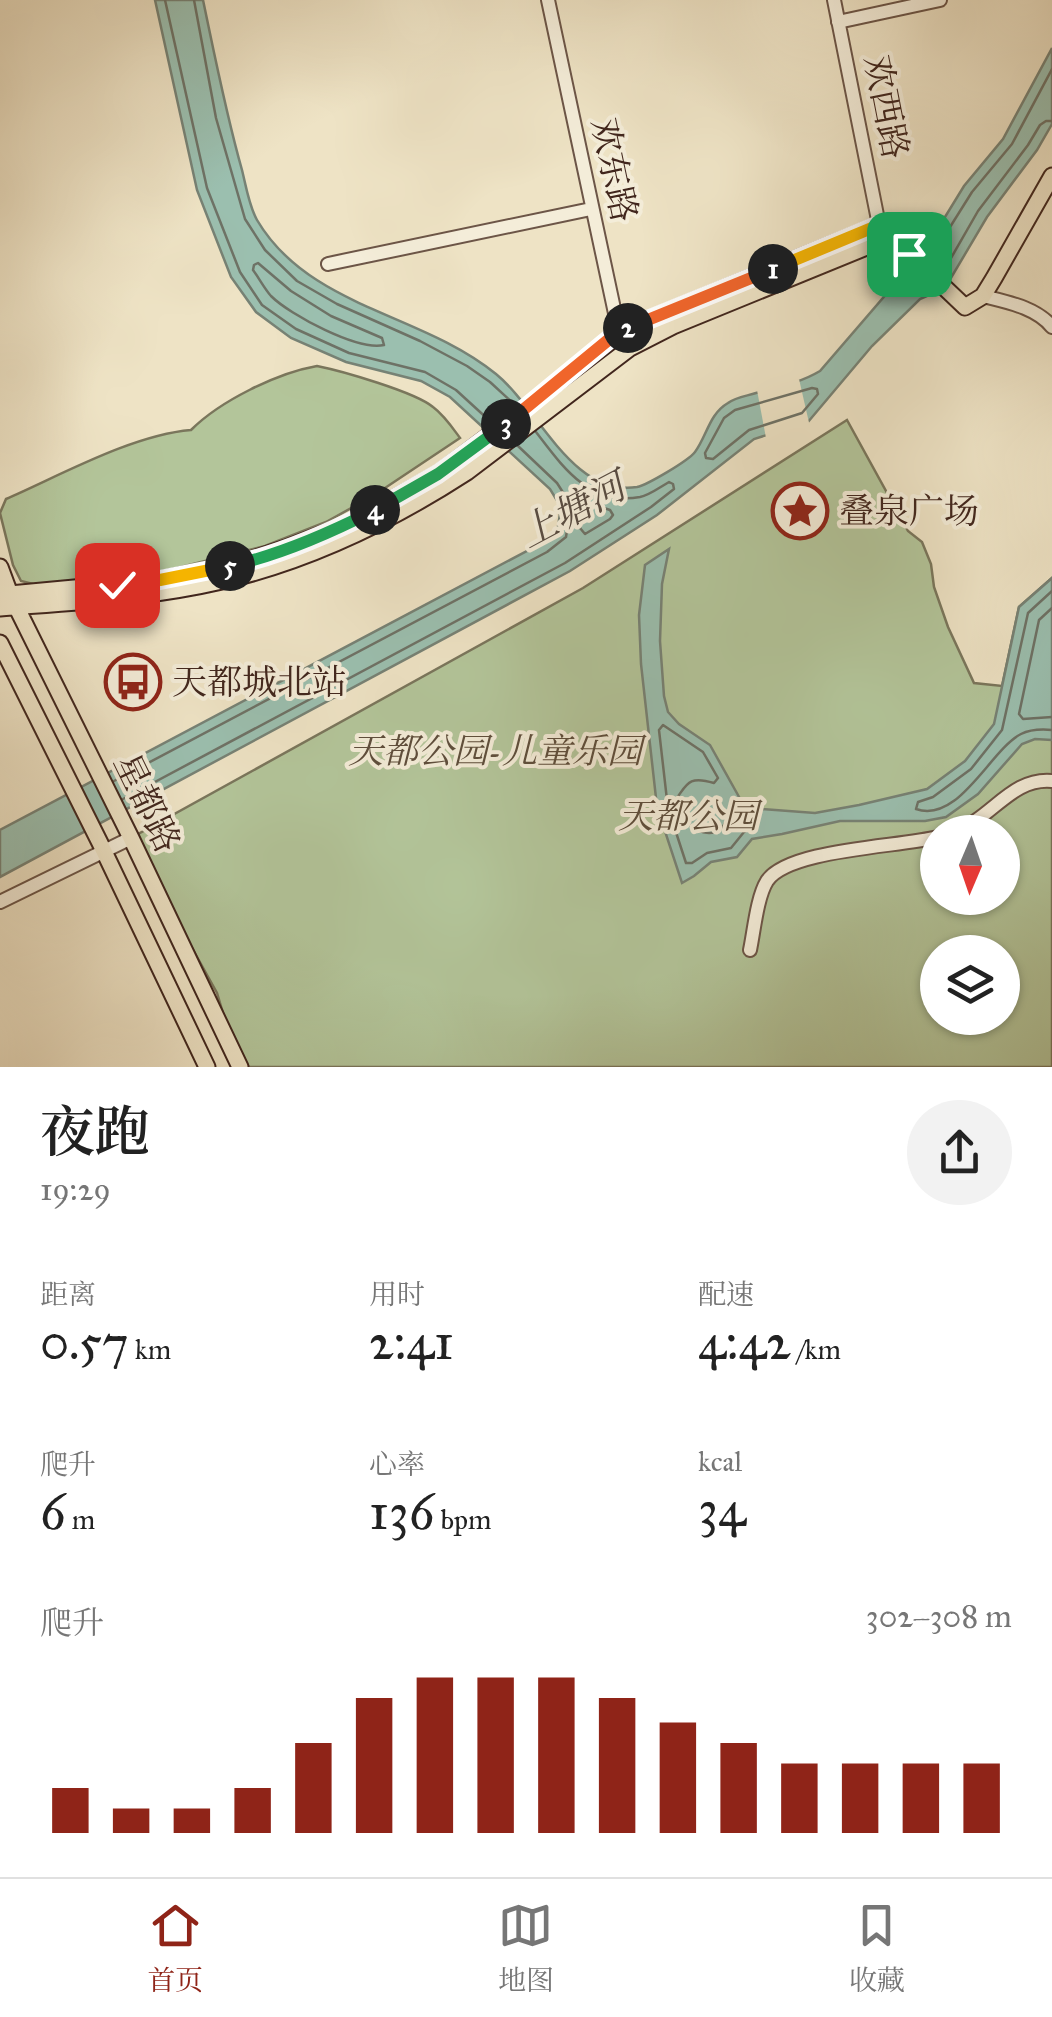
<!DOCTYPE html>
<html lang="zh">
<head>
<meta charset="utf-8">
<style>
	:root { --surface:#fff; --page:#f2f2f2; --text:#222; --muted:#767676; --line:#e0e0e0; --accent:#8f2418 }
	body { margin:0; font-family:"IM FELL Great Primer","Noto Serif SC",serif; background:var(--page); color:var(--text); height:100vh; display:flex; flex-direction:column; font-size:38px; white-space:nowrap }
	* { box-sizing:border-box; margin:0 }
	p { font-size:32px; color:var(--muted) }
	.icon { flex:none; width:55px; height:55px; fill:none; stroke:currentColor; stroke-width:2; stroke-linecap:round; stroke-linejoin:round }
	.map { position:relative; height:1067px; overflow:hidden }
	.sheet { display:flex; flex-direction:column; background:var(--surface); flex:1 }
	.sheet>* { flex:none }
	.needle { width:65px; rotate:182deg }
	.fabs { position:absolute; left:920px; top:815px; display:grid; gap:20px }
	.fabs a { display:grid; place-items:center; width:100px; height:100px; border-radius:50%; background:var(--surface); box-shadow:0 2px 8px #0004; font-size:50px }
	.pin { position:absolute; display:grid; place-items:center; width:85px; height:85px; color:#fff; margin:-42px; border-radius:20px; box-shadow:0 5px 15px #0006 }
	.km { position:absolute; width:50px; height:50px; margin:-25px; border-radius:50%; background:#222; color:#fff; font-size:28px; line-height:50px; text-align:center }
	.round { display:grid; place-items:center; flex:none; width:105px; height:105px; border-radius:52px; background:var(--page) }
	.headline { display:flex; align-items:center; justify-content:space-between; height:170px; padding:0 40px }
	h1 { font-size:55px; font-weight:600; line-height:75px }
	.metrics { display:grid; grid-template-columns:repeat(3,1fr); gap:15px; height:170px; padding:10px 40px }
	.metrics div { display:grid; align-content:center }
	.metrics b { font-size:50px; font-weight:600 }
	.metrics small { font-size:28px; font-weight:400 }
	.metrics p { font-size:28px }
	.chart { height:280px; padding:20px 40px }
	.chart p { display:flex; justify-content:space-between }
	.chart svg { width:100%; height:180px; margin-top:10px; stroke:var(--accent); stroke-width:6 }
	.dock { display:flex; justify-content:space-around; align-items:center; height:140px; border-top:2px solid var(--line); background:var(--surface); font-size:28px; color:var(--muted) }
	.dock a { display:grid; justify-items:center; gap:5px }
	.dock .selected { color:var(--accent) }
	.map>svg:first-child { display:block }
</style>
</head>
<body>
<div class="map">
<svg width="1052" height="1067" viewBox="0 0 1052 1067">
	<rect width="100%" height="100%" fill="#eee3c5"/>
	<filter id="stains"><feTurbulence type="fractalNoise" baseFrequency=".002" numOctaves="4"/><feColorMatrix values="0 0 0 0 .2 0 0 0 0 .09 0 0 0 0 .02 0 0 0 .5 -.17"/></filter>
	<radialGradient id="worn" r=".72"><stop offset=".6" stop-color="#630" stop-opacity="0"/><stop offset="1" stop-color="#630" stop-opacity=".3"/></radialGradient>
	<!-- green -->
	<path fill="#b3c59a" stroke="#7a765c" stroke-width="2.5" fill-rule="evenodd" d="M317,366C342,371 415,392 433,407C444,415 452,427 460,438L373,496L326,522L265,546L153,574L37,585L21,581L13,565L0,513L6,499C61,475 132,435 191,430C220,401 277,373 317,366Z
		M847,420L908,531L922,542L931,564L934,587L948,627L974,683L1002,686L1019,607L1052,578V1067H249L228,1030L217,993L131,838L583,588ZM938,832H1002V898H938ZM938,952H1002V1018H938Z"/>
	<!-- water -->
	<path fill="#9bbfaf" stroke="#778275" stroke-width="2.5" d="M155,0H203C215,57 226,114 242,170C246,186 249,206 257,220C309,308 422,313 496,374C539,409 572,497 637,487C647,485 688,461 695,452C707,436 709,414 728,403C736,397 747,396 756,393C778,387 800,383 820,371L926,248L964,186L1003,139L1052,48V124L1037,150L987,217L945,288L920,299L872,346L808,422L754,439L657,515L570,571L0,877V830L542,543L557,533L561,507L550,489L450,397L421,381L346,362L291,338L256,312L231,277L197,190Z
		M669,549L662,584L660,641L664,696L668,712L679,724L710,745L743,804L748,808L815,813L859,805L927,789L965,761L994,724L1019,607L1052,578V740L1035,739L1022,744L978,794L946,817L925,821H840L782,834L752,839L737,857L711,862L694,876L682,883L657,807L641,664L639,615L645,565Z"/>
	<!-- pier -->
	<path fill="#eee3c5" d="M799,379L810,427L766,438L757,390Z"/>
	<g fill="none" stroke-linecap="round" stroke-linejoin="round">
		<!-- shore -->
		<path stroke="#6e7266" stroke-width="2.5" d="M165,0L207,188L240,272L262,305L296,329L349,353L425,372L456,390L491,422
			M194,0L216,118L245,219L265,250L297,281L337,304L420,341L467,366L490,382L514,404
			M930,259L972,192L1012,144L1052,69
			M258,263L291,291L331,316L382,338L384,345C358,351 290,315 271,296C264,288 259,278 253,270L254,265Z
			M943,272L978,211L1028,145L1040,125L1046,121H1052
			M812,388L817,389L818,394L802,413L749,430L713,459L706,458L705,453L724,418L735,410Z
			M586,502L610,510L613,515L610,519L585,534L580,528L584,506Z
			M1052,591L1028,613L1002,730L971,769L933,797L918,802L916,809C959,824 990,750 1021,734C1031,729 1041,729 1052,730
			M1052,608L1039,620L1019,714L1023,719L1052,717
			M663,725L703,752L718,778L714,783C685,774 687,787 672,804L667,800L659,730Z
			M114,781L547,552L566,537L571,505L557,483L518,446
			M123,799L565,563L651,507L674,489L673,484L669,482C660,487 650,495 640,497C589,506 563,467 536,432
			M734,810L744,817L753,820L754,827L744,832L731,848L707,853L692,863H686L672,820L673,815L679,814C694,835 722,844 729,812Z"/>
		<!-- minor casing -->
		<g stroke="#6c5547" stroke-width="16">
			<path id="minor" d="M548,0L619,332L630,348
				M834,0L879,225
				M838,22L940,0
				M328,264L591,209
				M983,296C1006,302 1036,307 1052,327
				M952,832C990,822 1010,777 1052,781
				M0,902L131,838
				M750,950C754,931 757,897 767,881C788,849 899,847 938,837"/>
		</g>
		<!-- major casing -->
		<g stroke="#41261d" stroke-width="19">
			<path id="major" d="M0,567L10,594L131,838L240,1067
				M0,593L10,594L160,580L195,573L238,564L286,548L351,523L438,474L542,396L619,332L879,225L965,307L983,296L994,278L1052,176
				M0,608C74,602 149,598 222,581C308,561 393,520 467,472L630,348L673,326L891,237
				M0,643L100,843L207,1067"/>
		</g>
		<!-- minor -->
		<use href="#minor" stroke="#f4edd9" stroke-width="12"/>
		<!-- major -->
		<use href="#major" stroke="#eee3c5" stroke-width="15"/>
	</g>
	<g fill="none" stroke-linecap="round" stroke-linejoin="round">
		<!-- split-1 casing -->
		<g stroke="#fff" stroke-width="20">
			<path id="split-1" d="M773,269L879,225L909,254"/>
		</g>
		<!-- split-2 casing -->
		<g stroke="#fff" stroke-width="20">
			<path id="split-2" d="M628,328L773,269"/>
		</g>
		<!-- split-3 casing -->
		<g stroke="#fff" stroke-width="20">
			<path id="split-3" d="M506,424L618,332L628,328"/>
		</g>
		<!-- split-4 casing -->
		<g stroke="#fff" stroke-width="20">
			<path id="split-4" d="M375,510L438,474L506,424"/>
		</g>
		<!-- split-5 casing -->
		<g stroke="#fff" stroke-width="20">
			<path id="split-5" d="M230,566C280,555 330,533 375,510"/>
		</g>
		<!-- split-6 casing -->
		<g stroke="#fff" stroke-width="20">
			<path id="split-6" d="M117,585L160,580L230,566"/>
		</g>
		<!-- split-1 -->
		<use href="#split-1" stroke="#f5b400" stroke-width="12"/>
		<!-- split-2 -->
		<use href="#split-2" stroke="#f0652b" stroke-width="12"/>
		<!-- split-3 -->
		<use href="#split-3" stroke="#f0652b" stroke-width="12"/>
		<!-- split-4 -->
		<use href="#split-4" stroke="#22a559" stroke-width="12"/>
		<!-- split-5 -->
		<use href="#split-5" stroke="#22a559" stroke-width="12"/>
		<!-- split-6 -->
		<use href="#split-6" stroke="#f5b400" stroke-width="12"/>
	</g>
	<!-- icons -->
	<defs>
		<g id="sight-ring" transform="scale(2.875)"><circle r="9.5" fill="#f4edd9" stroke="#8f2418" stroke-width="1.5"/><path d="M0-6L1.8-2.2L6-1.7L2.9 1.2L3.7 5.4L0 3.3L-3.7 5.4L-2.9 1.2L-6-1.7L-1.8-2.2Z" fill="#8f2418"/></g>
		<g id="bus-ring" transform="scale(2.875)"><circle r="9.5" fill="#f4edd9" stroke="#8f2418" stroke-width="1.5"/><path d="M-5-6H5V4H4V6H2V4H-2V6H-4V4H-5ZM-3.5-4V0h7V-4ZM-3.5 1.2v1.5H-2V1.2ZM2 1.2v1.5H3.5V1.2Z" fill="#8f2418"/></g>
	</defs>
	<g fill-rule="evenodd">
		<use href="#sight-ring" x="800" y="511"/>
		<use href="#bus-ring" x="133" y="682"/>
	</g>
	<g text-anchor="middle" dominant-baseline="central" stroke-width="8" stroke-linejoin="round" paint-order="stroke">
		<!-- street labels -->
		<g font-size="35" fill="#41261d" stroke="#f4edd9">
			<text transform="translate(886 107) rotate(79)">欢西路</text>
			<text transform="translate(614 170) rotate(78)">欢东路</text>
			<text transform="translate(147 803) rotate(64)">星都路</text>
		</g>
		<!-- poi labels -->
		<g font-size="35" fill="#41261d" stroke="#f4edd9" text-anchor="start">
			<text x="839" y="511">叠泉广场</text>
			<text x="172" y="682">天都城北站</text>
		</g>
		<!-- park labels -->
		<g font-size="35" font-style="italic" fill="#5e4e3c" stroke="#f4edd9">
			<text x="495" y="751">天都公园-儿童乐园</text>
			<text x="688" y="816">天都公园</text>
		</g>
		<!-- water labels -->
		<g font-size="38" font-style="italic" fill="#584c42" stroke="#f4edd9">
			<text transform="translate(572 510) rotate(-28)">上塘河</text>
		</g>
	</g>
	<rect width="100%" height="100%" filter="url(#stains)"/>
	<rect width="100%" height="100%" fill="url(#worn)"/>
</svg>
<div class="fabs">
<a><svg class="needle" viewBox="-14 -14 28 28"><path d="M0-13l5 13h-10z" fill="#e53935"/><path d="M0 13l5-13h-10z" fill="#767676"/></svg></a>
<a><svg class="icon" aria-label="layers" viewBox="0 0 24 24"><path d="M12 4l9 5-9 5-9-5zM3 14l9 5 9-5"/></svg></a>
</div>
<div class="pin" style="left:909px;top:254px;background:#1e9e55"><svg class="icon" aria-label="arrive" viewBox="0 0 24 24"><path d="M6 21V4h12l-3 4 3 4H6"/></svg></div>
<div class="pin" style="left:117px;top:585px;background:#d93025"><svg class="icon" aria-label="check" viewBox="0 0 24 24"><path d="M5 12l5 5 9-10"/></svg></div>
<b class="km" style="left:773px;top:269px">1</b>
<b class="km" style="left:628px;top:328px">2</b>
<b class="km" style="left:506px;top:424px">3</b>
<b class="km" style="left:375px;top:510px">4</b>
<b class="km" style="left:230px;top:566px">5</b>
</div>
<section class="sheet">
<div class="headline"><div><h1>夜跑</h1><p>19:29</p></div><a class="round"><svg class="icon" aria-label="share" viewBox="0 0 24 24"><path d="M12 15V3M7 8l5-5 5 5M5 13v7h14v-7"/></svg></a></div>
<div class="metrics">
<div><p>距离</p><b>0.57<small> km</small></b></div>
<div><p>用时</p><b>2:41</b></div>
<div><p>配速</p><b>4:42<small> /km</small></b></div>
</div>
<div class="metrics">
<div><p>爬升</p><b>6<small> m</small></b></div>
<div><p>心率</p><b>136<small> bpm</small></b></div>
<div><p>kcal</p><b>34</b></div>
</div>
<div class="chart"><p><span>爬升</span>302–308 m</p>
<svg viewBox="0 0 160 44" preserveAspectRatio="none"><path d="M5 44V33M15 44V38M25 44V38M35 44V33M45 44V22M55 44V11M65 44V6M75 44V6M85 44V6M95 44V11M105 44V17M115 44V22M125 44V27M135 44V27M145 44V27M155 44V27"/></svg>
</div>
</section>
<nav class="dock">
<a class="selected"><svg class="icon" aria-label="home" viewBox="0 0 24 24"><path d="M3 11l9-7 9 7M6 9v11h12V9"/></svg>首页</a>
<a><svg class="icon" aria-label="map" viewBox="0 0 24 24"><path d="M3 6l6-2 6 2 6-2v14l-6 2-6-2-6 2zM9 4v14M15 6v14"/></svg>地图</a>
<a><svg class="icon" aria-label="saved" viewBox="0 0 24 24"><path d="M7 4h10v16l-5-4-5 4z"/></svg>收藏</a>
</nav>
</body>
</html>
